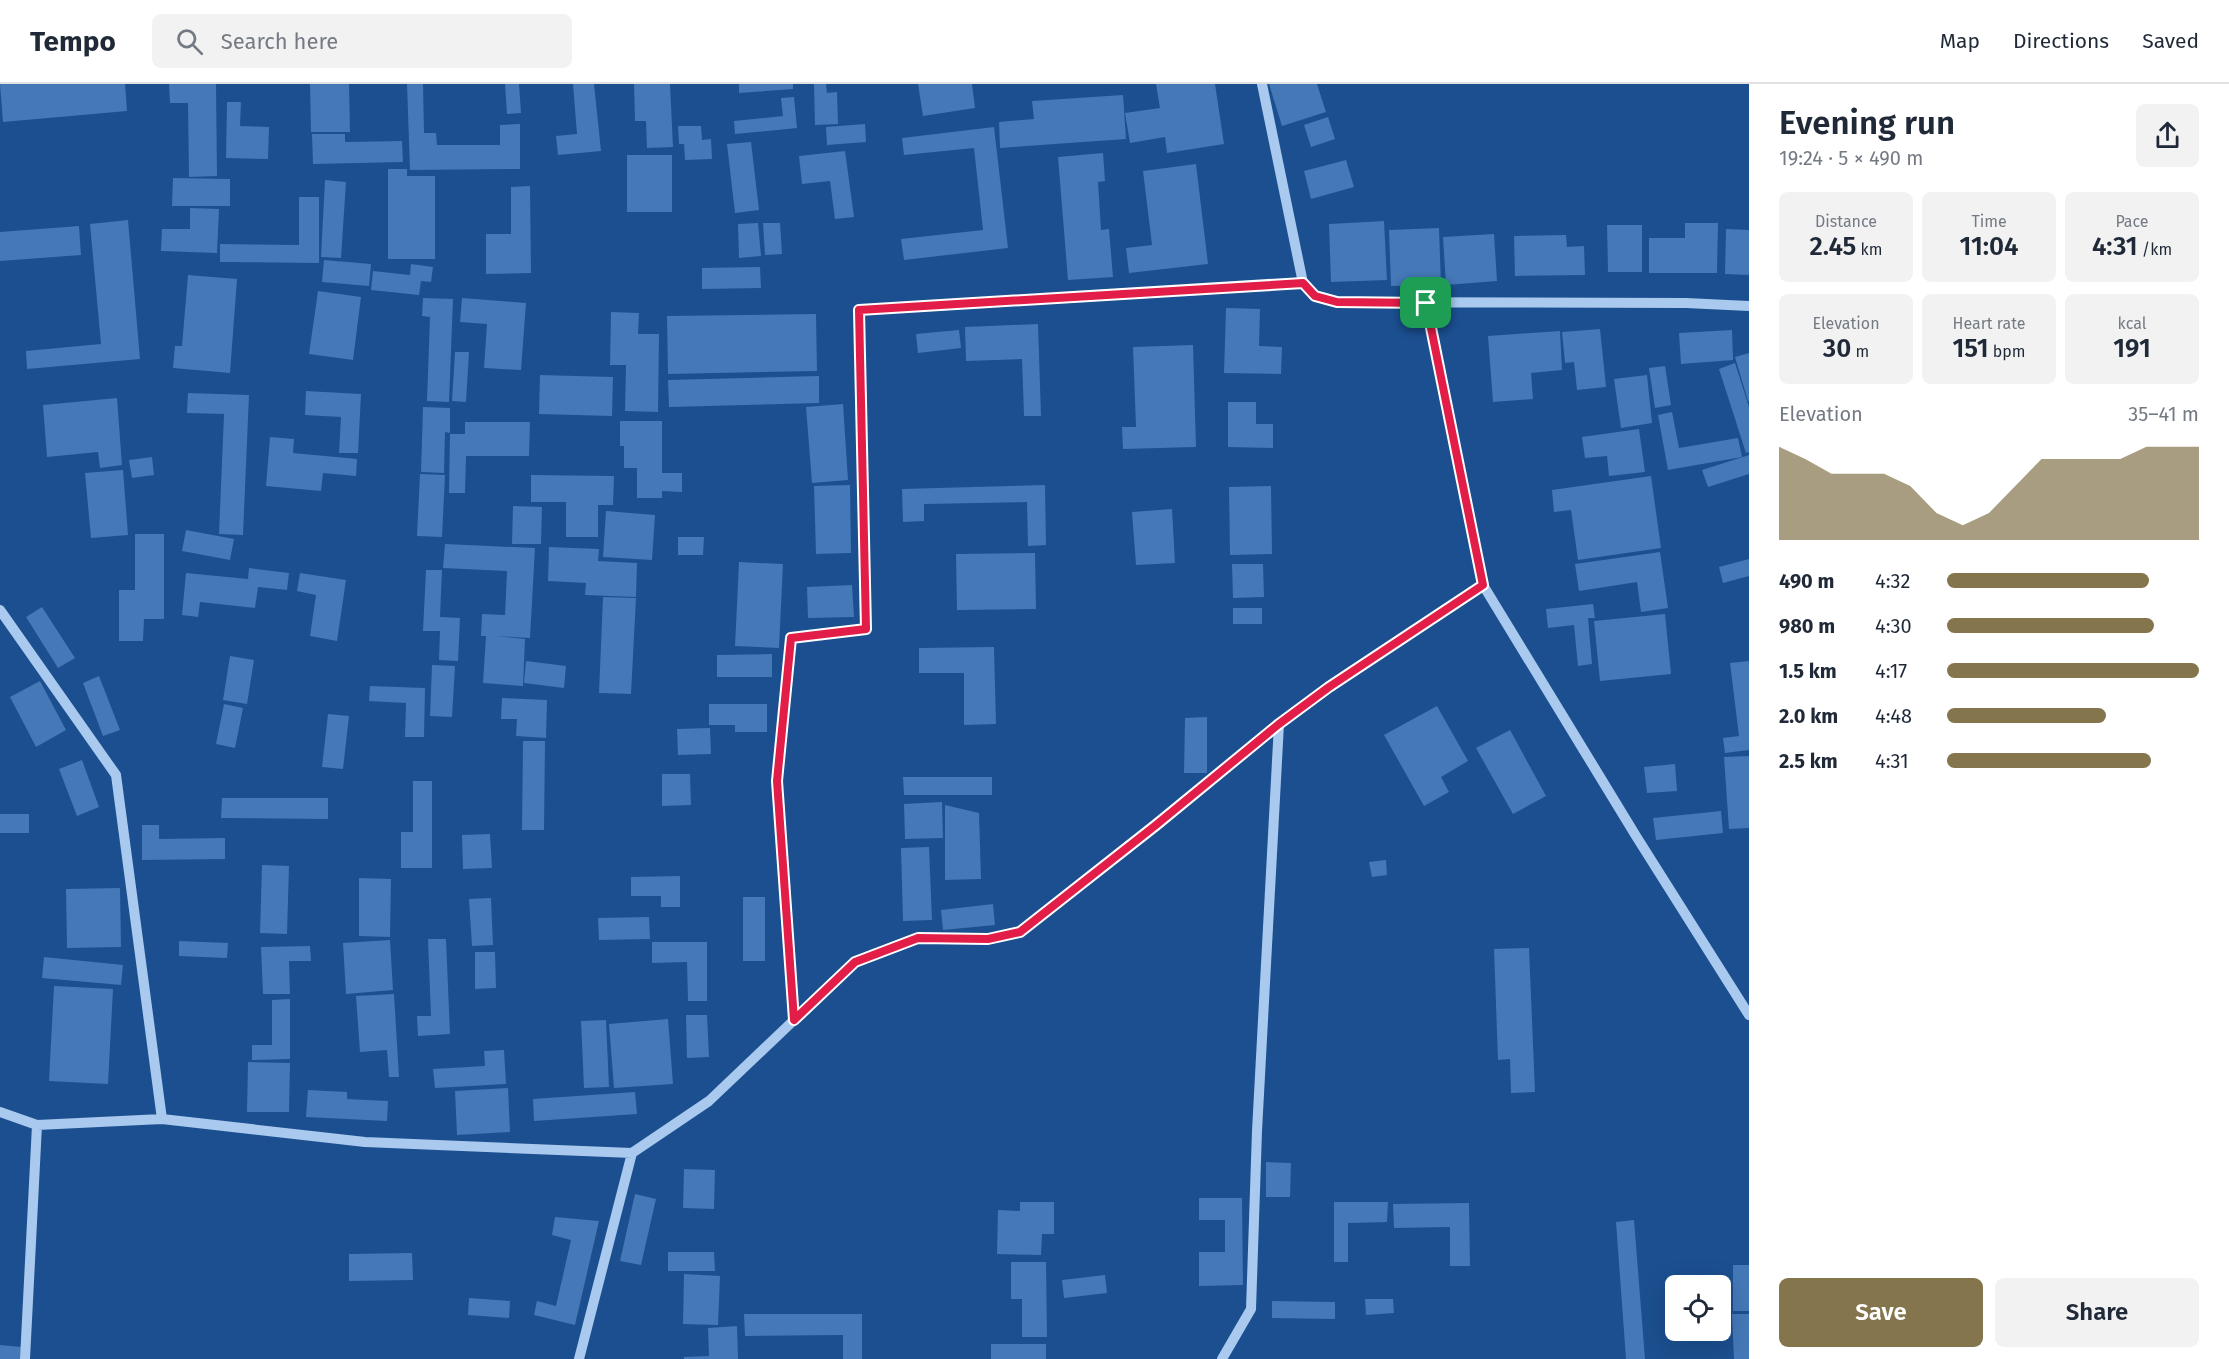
<!DOCTYPE html>
<html lang="en">
<head>
<meta charset="utf-8">
<style>
	:root { --surface:#fff; --page:#f2f2f3; --text:#1f2937; --muted:#747a83; --line:#e0e1e3; --accent:#84754c }
	body { margin:0; font-family:"Fira Sans",sans-serif; background:var(--page); color:var(--text); height:100vh; display:flex; flex-direction:column; font-size:22px; white-space:nowrap }
	* { box-sizing:border-box; margin:0 }
	p { font-size:20px; color:var(--muted) }
	.icon { flex:none; width:33px; height:33px; fill:none; stroke:currentColor; stroke-width:2; stroke-linecap:round; stroke-linejoin:round }
	.map { position:relative; flex:1; overflow:hidden }
	.side { display:flex; flex-direction:column; background:var(--surface); width:480px }
	.side>* { flex:none }
	.controls { position:absolute; left:1665px; top:1191px; display:grid; gap:12px }
	.controls a { display:grid; place-items:center; width:66px; height:66px; border-radius:9px; background:var(--surface); box-shadow:0 6px 24px #0002; font-size:30px }
	.pin { position:absolute; display:grid; place-items:center; width:51px; height:51px; color:#fff; margin:-26px; border-radius:12px; box-shadow:0 3px 9px #0006 }
	.round { display:grid; place-items:center; flex:none; width:63px; height:63px; border-radius:9px; background:var(--page) }
	.headline { display:flex; align-items:center; justify-content:space-between; height:102px; padding:0 30px }
	h1 { font-size:33px; font-weight:600; line-height:45px }
	.figures { display:grid; grid-template-columns:repeat(3,1fr); gap:9px; height:102px; padding:6px 30px }
	.figures div { display:grid; align-content:center; border-radius:9px; background:var(--page); text-align:center }
	.figures b { font-size:26px; font-weight:600 }
	.figures small { font-size:16px; font-weight:400 }
	.figures p { font-size:16px }
	.chart { height:168px; padding:12px 30px }
	.chart p { display:flex; justify-content:space-between }
	.chart svg { width:100%; height:108px; margin-top:6px; fill:var(--accent); opacity:.7 }
	.cta { display:flex; gap:12px; margin-top:auto; padding:12px 30px }
	.cta a { flex:1; height:69px; border-radius:9px; background:var(--accent); color:#fff; font-size:24px; font-weight:600; line-height:69px; text-align:center }
	.cta a+a { background:var(--page); color:var(--text) }
	ul { padding:0 30px; list-style:none; font-size:20px }
	li { display:grid; grid-template-columns:96px 72px 1fr; align-items:center; height:45px }
	li i { height:15px; border-radius:8px; background:var(--accent) }
	header { display:flex; align-items:center; gap:36px; box-sizing:border-box; height:84px; padding:0 30px; background:var(--surface); border-bottom:2px solid var(--line) }
	header strong { font-size:28px }
	nav { display:flex; gap:33px; margin-inline-start:auto; font-size:21px }
	.search { width:420px; height:54px; background:var(--page); display:flex; align-items:center; gap:15px; box-sizing:border-box; padding:0 21px; border-radius:9px; color:var(--muted); font-size:22px }
	main { display:flex; flex:1; min-height:0 }
	.map>svg:first-child { display:block }
</style>
</head>
<body>
<header>
<strong>Tempo</strong>
<div class="search"><svg class="icon" aria-label="search" viewBox="0 0 24 24"><circle cx="10" cy="10" r="6"/><path d="M15 15l6 6"/></svg>Search here</div>
<nav><a>Map</a><a>Directions</a><a>Saved</a></nav>
</header>
<main>
<div class="map">
<svg width="1749" height="1275" viewBox="0 0 1749 1275">
	<rect width="100%" height="100%" fill="#1b4f8f"/>
	<!-- building -->
	<path fill="#4478b7" d="M0,0H125L127,27L3,38Z
		M169,0H216L217,92L189,93L188,19H170Z
		M310,0H349L350,48H311Z
		M407,0H423L424,49H436L437,61H500V41L520,40V85L410,86Z
		M505,0H519L521,29L507,30Z
		M573,0H594L601,67L558,71L556,52L577,50Z
		M634,0H670L673,63L647,64L646,37H635Z
		M739,0H793V5L739,9Z
		M814,0H826L827,9L837,8L838,40L815,41Z
		M918,0H972L975,24L923,32Z
		M1156,0H1215L1224,60L1167,69L1165,53L1130,59L1125,29L1160,24Z
		M1269,0H1317L1326,28L1282,42Z
		M1123,11L1126,55L1000,64L999,38L1034,35L1032,17Z
		M794,13L797,44L735,50L734,37L783,32L781,14Z
		M227,18H241L240,42L269,43L268,75L226,74Z
		M1328,33L1335,55L1311,63L1304,41Z
		M865,40L866,58L827,61L826,43Z
		M678,42H701L702,56L711,55L712,75L685,76L684,60H679Z
		M994,43L1008,164L904,176L901,155L983,146L974,64L904,71L902,54Z
		M312,50H345V58L402,57L403,78L313,80Z
		M751,58L759,126L735,129L727,60Z
		M845,67L854,133L835,135L830,97L802,100L799,72Z
		M1103,69L1105,97L1098,98L1101,146L1109,145L1113,193L1068,196L1058,73Z
		M627,71H672V128H627Z
		M1346,76L1354,103L1311,115L1304,87Z
		M1196,80L1208,180L1129,189L1126,164L1152,161L1143,87Z
		M388,85H407V92H435V175H388Z
		M173,94L230,95V122H172Z
		M325,96L346,98L341,174L321,173Z
		M530,102L531,189L486,190V150H511V103Z
		M299,113H319V179L220,178V160L299,161Z
		M190,124L219,125L217,169L161,167L162,145H190Z
		M128,136L140,275L27,285L26,267L101,260L90,140Z
		M1384,137L1387,196L1331,198L1329,140Z
		M758,139L761,172L739,174L738,140Z
		M763,139H780L782,170L765,171Z
		M1685,139H1718L1717,189H1649V154H1685Z
		M1607,141H1642V188H1608Z
		M79,142L81,171L0,177V148Z
		M1439,144L1441,201L1391,202L1389,146Z
		M1726,145L1749,146V191L1725,190Z
		M1494,150L1497,197L1446,201L1443,153Z
		M1566,151L1567,163L1584,162L1585,191L1515,192L1514,152Z
		M324,176L371,180L369,202L322,198Z
		M411,180L433,183L431,198L421,197L419,211L371,206L373,187L410,191Z
		M760,183L761,204L702,205V184Z
		M188,191L237,195L230,289L173,284L175,262H182Z
		M318,207L361,213L353,276L309,270Z
		M423,214L453,215L449,318L427,317L430,233L422,232Z
		M462,214L526,219L521,286L484,284L487,240L460,238Z
		M1226,224L1260,225L1259,262L1282,263L1281,290L1224,289Z
		M611,228L639,229L638,250H659L658,328L625,327L626,281H610Z
		M816,230L817,287L668,290L667,232Z
		M1038,240L1041,332H1024L1022,275L966,277L965,243Z
		M1600,245L1606,303L1577,306L1574,278L1565,279L1562,248Z
		M959,246L961,264L918,269L916,250Z
		M1732,246L1733,276L1681,280L1679,249Z
		M1560,247L1562,286L1531,289L1533,315L1493,318L1488,252Z
		M1193,261L1196,363L1123,365L1122,343H1136L1133,263Z
		M455,268H469L466,318L452,317Z
		M1749,269V317H1748L1735,273Z
		M1735,279L1749,323V368L1746,369L1719,285Z
		M1665,282L1671,321L1655,324L1649,284Z
		M540,291L613,293L612,332L539,330Z
		M1647,291L1652,339L1621,344L1614,295Z
		M819,292V319L669,323L668,296Z
		M306,307L361,310L358,369H339L341,333L305,331Z
		M188,309L249,311L243,451L219,450L224,330L187,329Z
		M117,314L122,381L100,384L98,368L47,373L43,321Z
		M1228,318H1256V340H1273V364L1228,363Z
		M843,320L848,396L812,399L806,323Z
		M423,323L450,324V349L445,348L444,389L421,388Z
		M1672,328L1679,364L1738,354L1742,373L1668,386L1658,331Z
		M620,337H662V389H682V408L662,407V414H637V384H624V362H620Z
		M465,338H530L529,372H466L465,409H449L450,350H465Z
		M1639,345L1645,388L1609,392L1607,372L1585,374L1582,353Z
		M270,353L294,355L293,369L357,375L356,392L323,389L321,407L266,402Z
		M1749,371V390L1708,403L1702,386Z
		M152,373L154,391L132,394L129,376Z
		M123,386L128,451L91,454L85,389Z
		M420,390L445,391L442,453L417,452Z
		M531,391L614,392L613,421H598V453H566V418H531Z
		M1651,392L1661,464L1578,476L1571,426L1554,428L1552,406Z
		M850,401L851,469L816,470L814,402Z
		M1045,401L1046,461L1028,462L1027,418L924,420V437L903,438L902,405Z
		M1271,402L1272,470L1230,471L1229,403Z
		M513,422L542,423L541,460H512Z
		M1172,425L1175,479L1136,481L1132,428Z
		M606,427L655,431L652,476L603,473Z
		M186,446L234,455L230,476L182,467Z
		M135,450H164V535H144L143,557H119V506H135Z
		M678,453H704L703,471H678Z
		M445,460L535,464L530,554L496,552L525,555L523,602L483,599L486,552H481L482,530L505,531L507,487L443,484Z
		M549,463L599,465L598,477L637,479L636,513L585,511L586,499L548,497Z
		M1660,468L1668,524L1641,528L1637,498L1579,507L1575,480Z
		M1035,469L1036,525L957,526L956,470Z
		M1749,475V492L1723,499L1719,483Z
		M739,478L783,480L779,564L735,562Z
		M1232,480H1263L1264,513L1233,514Z
		M249,484L289,489L287,506L258,503L255,524L200,518L198,533L182,531L186,489L248,495Z
		M426,486H442L440,533L460,534L458,577L439,576L440,547H423Z
		M300,489L346,496L337,557L310,552L316,511L297,507Z
		M852,501L854,533L808,534L807,503Z
		M603,513L636,514L631,610L599,609Z
		M1593,520L1595,534H1588L1592,580L1578,582L1574,541L1548,544L1546,525Z
		M42,523L75,574L58,584L26,533Z
		M1233,524H1262V540H1233Z
		M1665,530L1671,590L1600,597L1594,537Z
		M994,563L996,640L964,641V589H919V564Z
		M772,570V593H717V571Z
		M230,572L254,576L247,620L223,616Z
		M526,577L566,582L564,604L524,599Z
		M1749,577V666L1725,669L1723,654L1739,652L1730,579Z
		M432,581L455,582L452,633L430,632Z
		M99,592L120,646L103,652L83,599Z
		M40,597L66,646L36,663L10,613Z
		M370,602L425,604L424,653H405L406,619L369,617Z
		M502,614L547,616L546,654L516,652L517,635H501Z
		M224,620L243,624L235,664L216,660Z
		M709,620H767V648H735V641H709Z
		M1437,622L1468,677L1441,693L1449,708L1424,722L1384,651Z
		M328,630L349,632L343,685L322,683Z
		M1207,633V689H1184L1185,634Z
		M710,644L711,670L678,671L677,645Z
		M1510,646L1546,712L1513,730L1476,664Z
		M523,657H545L544,746H522Z
		M1749,672V744L1729,745L1724,673Z
		M82,676L99,723L77,732L59,685Z
		M1675,680L1677,707L1647,709L1644,683Z
		M662,690H690L691,721L662,722Z
		M903,693H992V711H904Z
		M413,697H432V784H401V748H413Z
		M222,714H328V735L221,734Z
		M942,718L943,754L905,755L904,720Z
		M945,721L979,729L981,795L945,796Z
		M1721,727L1723,749L1656,756L1653,734Z
		M0,730H29V749H0Z
		M142,741H159V755L225,754V775L142,776Z
		M490,750L492,784L463,785L462,751Z
		M929,763L932,836L903,837L901,764Z
		M1386,776L1387,791L1372,793L1369,778Z
		M262,781L289,782L287,850L260,849Z
		M680,792V823H661V812H631V793Z
		M359,794L391,795L390,853L359,852Z
		M120,804L121,863L67,864L66,805Z
		M743,813H765V877H743Z
		M491,814L493,861L472,862L469,815Z
		M993,820L995,841L943,846L941,826Z
		M649,833L650,855L599,856L598,834Z
		M428,855H446L450,950L418,952L417,932H431Z
		M390,856L393,906L346,910L343,859Z
		M179,857L228,859L227,874L179,872Z
		M652,858H707V917H688L687,878L652,879Z
		M310,862L311,877H289L290,910H263L261,863Z
		M1529,864L1535,1008L1511,1009L1510,975L1498,976L1494,865Z
		M475,868H495L496,904L475,905Z
		M44,873L123,881L121,901L42,894Z
		M54,902L113,905L108,1000L49,997Z
		M394,910L399,993H389L387,966L360,968L356,912Z
		M290,915V975L252,976V961H272V916Z
		M686,931H707L709,973L687,974Z
		M668,935L673,1000L614,1004L609,940Z
		M606,936L609,1003L584,1004L581,937Z
		M504,966L506,1000L435,1004L433,985L485,982L484,967Z
		M248,978L290,979L289,1028H247Z
		M508,1004L510,1048L457,1051L455,1007Z
		M308,1006L347,1008V1015L388,1017L387,1037L306,1033Z
		M635,1008L637,1030L534,1037L533,1015Z
		M1266,1078L1291,1079L1290,1113H1266Z
		M684,1085L715,1086L714,1125L683,1124Z
		M635,1110L656,1115L641,1181L620,1177Z
		M1199,1114H1242L1243,1201L1199,1202V1168H1225V1136H1199Z
		M1020,1118H1054V1150H1042L1041,1171L997,1170L998,1126L1020,1127Z
		M1334,1118H1388L1387,1138L1348,1139V1178H1334Z
		M1469,1119L1470,1182H1450V1143L1394,1144L1393,1120Z
		M555,1133L599,1137L575,1241L534,1231L537,1217L556,1222L571,1156L552,1151Z
		M1634,1136L1645,1275H1626L1616,1138Z
		M668,1168H714L715,1187H668Z
		M412,1169L413,1196L349,1197V1170Z
		M1011,1178H1046L1047,1253H1022V1215H1011Z
		M1733,1181H1749V1227H1733Z
		M684,1190L720,1192L718,1241L683,1240Z
		M1105,1191L1107,1209L1064,1214L1062,1196Z
		M469,1214L510,1217L509,1234L468,1231Z
		M1365,1215H1393L1394,1229L1366,1231Z
		M1272,1217L1335,1218V1235L1272,1234Z
		M744,1230H862V1275H843V1251L745,1252Z
		M1732,1230H1749V1275H1734Z
		M737,1242L738,1275H684V1273L709,1272L708,1244Z
		M991,1260H1046V1275H991Z
		M0,1261L21,1263L20,1275H0Z"/>
	<g fill="none" stroke-linecap="round" stroke-linejoin="round">
		<!-- minor -->
		<path stroke="#a9c9ee" stroke-width="10" d="M1262,0L1303,199L1315,212L1337,218L1686,219L1749,222
			M1426,219L1483,501L1636,752L1749,931
			M0,526L116,691L162,1035
			M794,936L777,697L791,554L866,545L859,226L1303,199
			M0,1028L37,1041L162,1035L365,1058L632,1069L709,1017L855,878L918,854L988,855L1020,848L1156,741L1279,640L1329,603L1483,501
			M25,1275L37,1041
			M579,1275L632,1069
			M1222,1275L1251,1225L1257,1047L1279,640"/>
	</g>
	<g fill="none" stroke-linecap="round" stroke-linejoin="round">
		<!-- route casing -->
		<g stroke="#fff" stroke-width="12">
			<path id="route" d="M1303,199L1315,212L1337,218L1426,219L1483,501L1329,603L1279,640L1156,741L1020,848L988,855L918,854L855,878L794,936L777,697L791,554L866,545L859,226Z"/>
		</g>
		<!-- route -->
		<use href="#route" stroke="#e11d48" stroke-width="8"/>
	</g>
</svg>
<div class="controls">
<a><svg class="icon" aria-label="locate" viewBox="0 0 24 24"><circle cx="12" cy="12" r="6"/><path d="M12 2v4M12 18v4M2 12h4M18 12h4"/></svg></a>
</div>
<div class="pin" style="left:1426px;top:219px;background:#1e9e55"><svg class="icon" aria-label="arrive" viewBox="0 0 24 24"><path d="M6 21V4h12l-3 4 3 4H6"/></svg></div>
</div>
<section class="side">
<div class="headline"><div><h1>Evening run</h1><p>19:24 · 5 × 490 m</p></div><a class="round"><svg class="icon" aria-label="share" viewBox="0 0 24 24"><path d="M12 15V3M7 8l5-5 5 5M5 13v7h14v-7"/></svg></a></div>
<div class="figures">
<div><p>Distance</p><b>2.45<small> km</small></b></div>
<div><p>Time</p><b>11:04</b></div>
<div><p>Pace</p><b>4:31<small> /km</small></b></div>
</div>
<div class="figures">
<div><p>Elevation</p><b>30<small> m</small></b></div>
<div><p>Heart rate</p><b>151<small> bpm</small></b></div>
<div><p>kcal</p><b>191</b></div>
</div>
<div class="chart"><p><span>Elevation</span>35–41 m</p>
<svg viewBox="0 0 160 44" preserveAspectRatio="none"><path d="M0 44V6L10 11L20 17L30 17L40 17L50 22L60 33L70 38L80 33L90 22L100 11L110 11L120 11L130 11L140 6L150 6L160 6V44z"/></svg>
</div>
<ul>
<li><b>490 m</b>4:32<i style="width:80%"></i></li>
<li><b>980 m</b>4:30<i style="width:82%"></i></li>
<li><b>1.5 km</b>4:17<i style="width:100%"></i></li>
<li><b>2.0 km</b>4:48<i style="width:63%"></i></li>
<li><b>2.5 km</b>4:31<i style="width:81%"></i></li>
</ul>
<div class="cta"><a>Save</a><a>Share</a></div>
</section>
</main>
</body>
</html>
